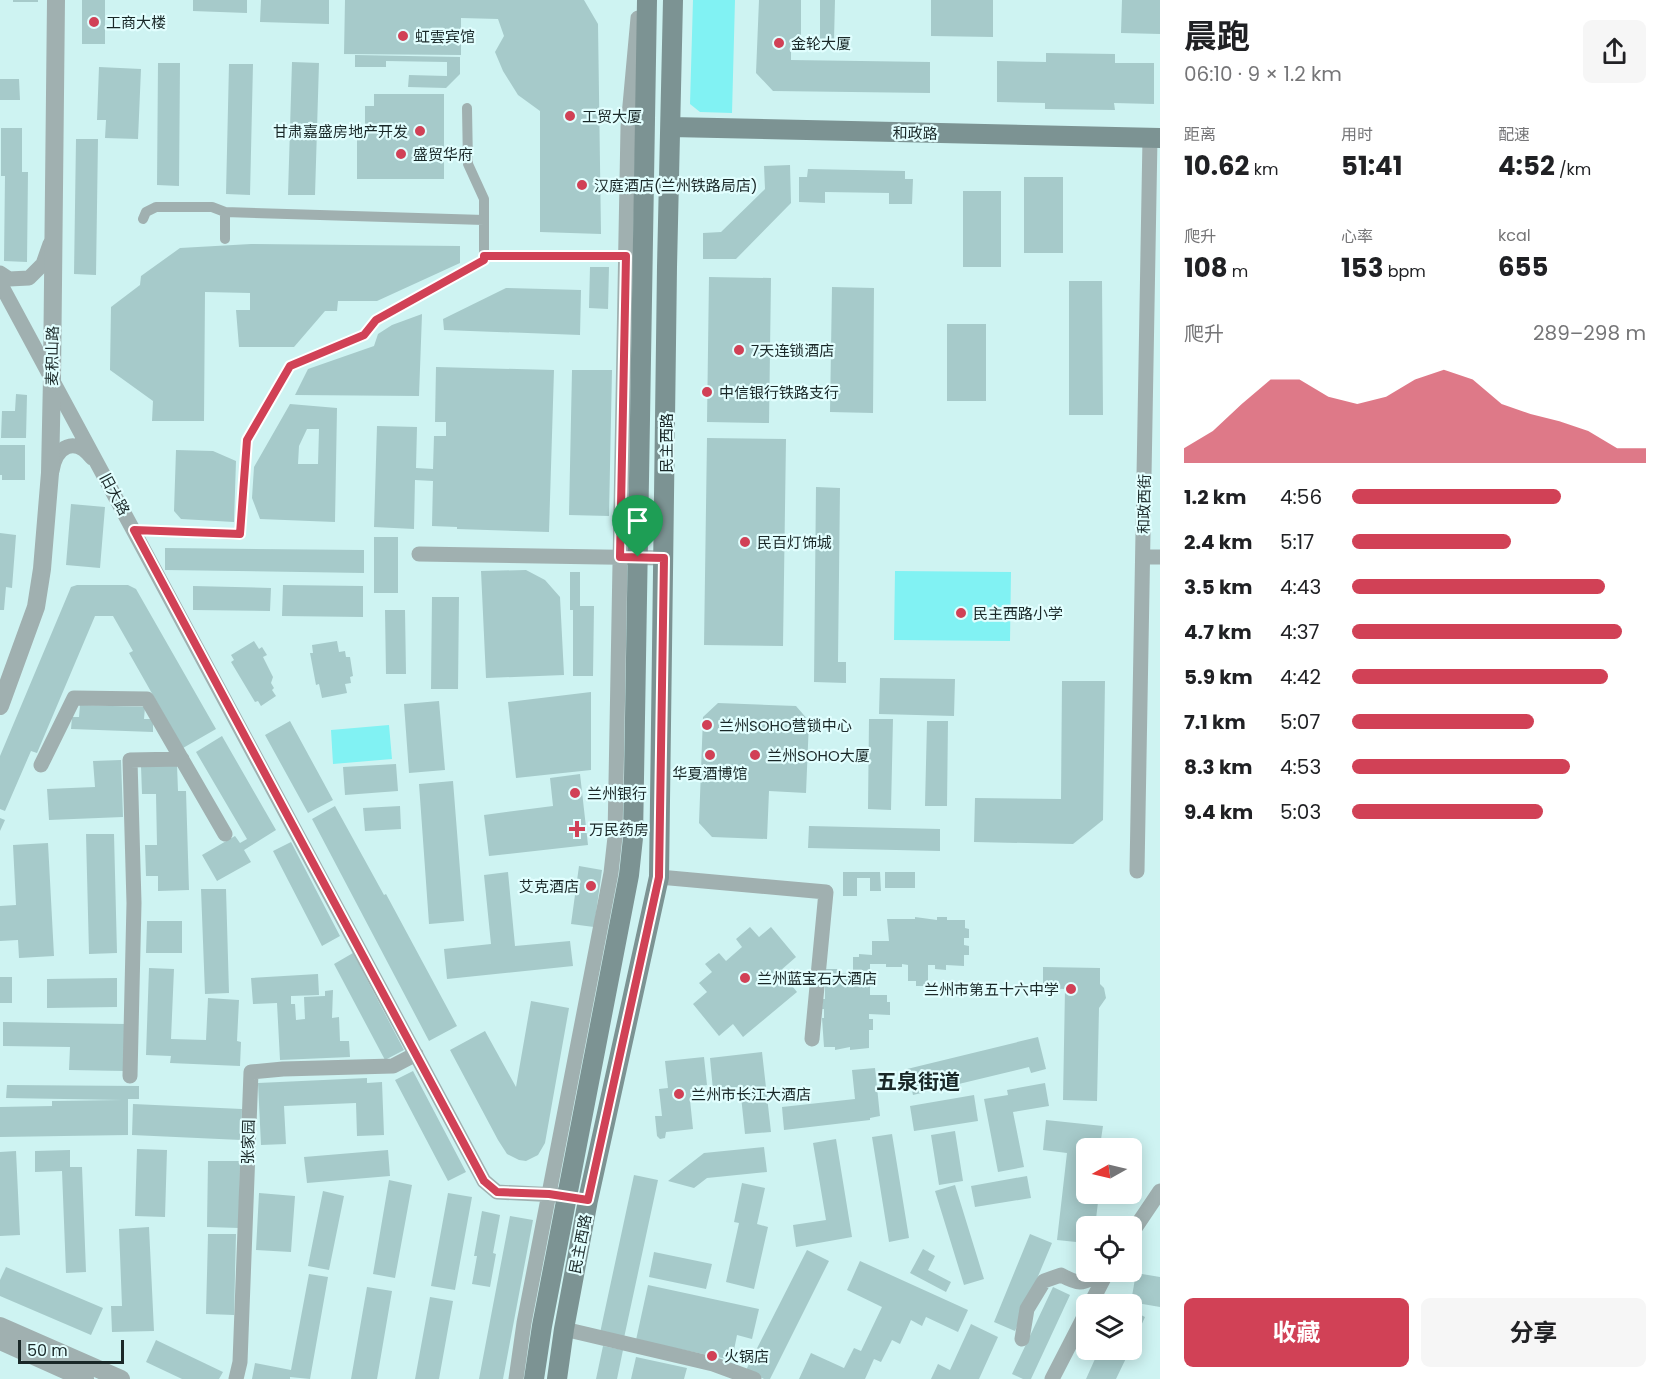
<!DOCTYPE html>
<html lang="zh">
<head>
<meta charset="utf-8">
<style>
	:root { --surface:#fff; --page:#f6f6f6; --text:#202124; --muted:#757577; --accent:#d14156 }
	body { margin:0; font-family:Poppins,"Noto Sans SC",sans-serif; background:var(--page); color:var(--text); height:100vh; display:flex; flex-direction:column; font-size:22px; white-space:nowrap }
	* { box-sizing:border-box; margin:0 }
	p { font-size:20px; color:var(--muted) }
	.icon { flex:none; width:33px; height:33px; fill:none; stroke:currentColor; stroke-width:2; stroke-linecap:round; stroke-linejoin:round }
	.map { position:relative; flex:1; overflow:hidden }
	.details { display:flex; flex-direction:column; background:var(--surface); width:510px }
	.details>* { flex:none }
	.needle { width:39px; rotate:262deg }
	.tools { position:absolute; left:1076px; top:1138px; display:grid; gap:12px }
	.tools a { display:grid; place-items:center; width:66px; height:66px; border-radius:9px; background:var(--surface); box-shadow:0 3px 15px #0003; font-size:30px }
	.scale { position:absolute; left:18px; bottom:15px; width:106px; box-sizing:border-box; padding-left:6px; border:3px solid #1a2828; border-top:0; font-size:16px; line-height:21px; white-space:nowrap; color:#1a2828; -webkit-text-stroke:4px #e1fefe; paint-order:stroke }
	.pin { position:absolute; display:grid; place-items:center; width:51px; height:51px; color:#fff; margin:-62px -26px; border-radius:50% 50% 50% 0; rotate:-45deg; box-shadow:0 0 6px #0007 }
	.pin .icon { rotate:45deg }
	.round { display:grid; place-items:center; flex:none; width:63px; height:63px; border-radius:9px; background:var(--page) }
	.overview { display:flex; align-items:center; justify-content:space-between; height:102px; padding:0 24px }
	h1 { font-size:33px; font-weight:700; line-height:45px }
	.stats { display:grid; grid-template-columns:repeat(3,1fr); gap:9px; height:102px; padding:6px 24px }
	.stats div { display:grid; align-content:center }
	.stats b { font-size:26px; font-weight:700 }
	.stats small { font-size:16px; font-weight:400 }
	.stats p { font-size:16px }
	.chart { height:168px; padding:12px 24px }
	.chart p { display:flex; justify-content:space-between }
	.chart svg { width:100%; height:108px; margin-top:6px; fill:var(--accent); opacity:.7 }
	.button { display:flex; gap:12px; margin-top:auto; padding:12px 24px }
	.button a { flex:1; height:69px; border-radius:9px; background:var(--accent); color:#fff; font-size:24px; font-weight:700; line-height:69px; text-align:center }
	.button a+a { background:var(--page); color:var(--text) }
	ul { padding:0 24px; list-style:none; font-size:20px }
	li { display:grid; grid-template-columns:96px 72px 1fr; align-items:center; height:45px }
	li i { height:15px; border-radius:8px; background:var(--accent) }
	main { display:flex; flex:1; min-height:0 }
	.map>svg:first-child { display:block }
</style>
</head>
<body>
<main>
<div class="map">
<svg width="1160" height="1379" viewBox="0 0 1160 1379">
	<rect width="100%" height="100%" fill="#cef3f2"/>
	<!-- green -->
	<path fill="#81f2f3" d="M693,0H735L732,113L700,112L690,104Z
		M895,571L1011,572L1010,641L894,640Z
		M389,725L392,759L333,764L331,730Z"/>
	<!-- building -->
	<path fill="#a6caca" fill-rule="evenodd" d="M13,0H38V2H13Z
		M82,0H105V44H82Z
		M193,0H247V13L193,11Z
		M261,0H329V24L260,22Z
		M345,0H584L598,24L601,234L540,232V111L518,95L503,71L495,52L504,36L498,19L461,18V55L344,54Z
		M759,0H801V51H791V60L930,62V93L773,91L756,73Z
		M820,0H835L834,40H820Z
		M931,0H993V37L931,36Z
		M1122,0H1160V34L1121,33Z
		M1046,53L1115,54V63H1154V104L1114,103L1115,110L1045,109V103L997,102V61L1046,62Z
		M355,55L460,57V74L446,88L408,87L409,75L447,76V62L386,61V67H355Z
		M292,62L319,63L315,195H288Z
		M158,63H180L179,186L157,185Z
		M229,64H253L250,195L226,194Z
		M99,67L141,69L138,139L105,138L106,120H97Z
		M0,79H19L20,100H0Z
		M374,94H444V179H357V128H365V106H374Z
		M1,128H22V172H28L27,262L4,261L5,176H1Z
		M76,139H98L96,275L74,274Z
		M790,165L791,203L736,259H703V233L721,232L765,189L764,166Z
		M808,169L905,171V179H913L912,204H889V193L825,192V203L799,202V177H807Z
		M1024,177H1063V253H1024Z
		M963,191H1001V267H963Z
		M251,244L460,246V263L377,301H338L337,311H325L294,347H239L236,310H250V293L205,292L204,421H152L153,401L110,370L111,307L140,285L141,276L180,248Z
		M590,267H609L608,309L589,308Z
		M709,277L771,278L769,423L707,422Z
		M1069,281H1102L1103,415H1069Z
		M832,287L874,288L873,413L830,412Z
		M506,288L581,290L580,335L444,330L443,319Z
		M422,314L419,396L295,395L308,369L374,346L378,334L392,325Z
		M947,324H986V401H947Z
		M436,367L554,370L549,532L457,529V527L432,526L433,481L415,480L414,529L374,527L377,426L417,427L416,468L433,469L434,436H446V422H435Z
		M572,370H612L609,516L569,515Z
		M16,394L27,395L26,438H1L2,411H15Z
		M290,404L337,408L335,522L260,519L252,498L254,467ZM307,429H319L318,464H298L299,446Z
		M707,438L786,439L783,646L704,645Z
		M0,445H25V480H2V475H0Z
		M176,450L213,451L236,461L234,522L181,519L174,511Z
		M816,487L840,488L838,662H846V683L814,682Z
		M71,504L105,507L100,568L66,565Z
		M0,533L16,535L12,588L6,587L4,610H0Z
		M374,537H398V593H374Z
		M165,548L364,550V573L165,570Z
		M526,570L545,580L560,597L564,675L486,678L481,571Z
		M570,572H580V606H594L593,676H573V610H570Z
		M77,585H128L136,589L216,729L183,748L129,653L133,651L113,616H95L37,753L31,751L5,811L0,809V756L71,587Z
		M283,585L363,586V617L282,616Z
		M193,586L271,588L270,611L193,610Z
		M432,597H459L458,689H431Z
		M385,610H405L406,674H386Z
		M254,641L259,649L262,647L267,655L263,657L273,677L271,683L274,688L272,690L276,696L261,706L258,701L255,702L231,662L234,660L231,655Z
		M337,641L339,652L345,651L346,657H350L353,676L350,677L351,683L345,684L347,693L322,698L319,684L316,685L310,653H313L312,645Z
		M880,678L955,679L954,716L879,714Z
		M1062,681H1105L1103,820L1073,844L974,842L975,798L1061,799Z
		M591,692V770L516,778L508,702Z
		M439,701L445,770L409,773L404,704Z
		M718,703L796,706L809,721L806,793L769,791L767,839L712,837L699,823L703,717Z
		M80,705L145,707L144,719H153V732L71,729L72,717H79Z
		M869,719H893L891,810L868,809Z
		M290,721L333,800L308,813L265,735Z
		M927,721H948L947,806H925Z
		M222,736L276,830L244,850L251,862L217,881L202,855L235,836L240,843L247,839L196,752Z
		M121,760L123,817L49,820L47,789L95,787L93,761Z
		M396,764L398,791L345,795L343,767Z
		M177,765L178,791H186L189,890L158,891V876H146L145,845H157L156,794H142L141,766Z
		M580,774L588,845L489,856L484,815L553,806L550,778Z
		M453,781L464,921L429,924L419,784Z
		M335,806L384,895L386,894L457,1026L429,1041L312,819Z
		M400,806L401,829L365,831L363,808Z
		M0,818L5,820L0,831Z
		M809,826L940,829V851L808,848Z
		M86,834H114L117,953L89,954Z
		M291,842L340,936L322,946L273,851Z
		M48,843L54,956L19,958L18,940L0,941V906L16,905L13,845Z
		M579,866L602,870L594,927L571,924Z
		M508,872L515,946L570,941L573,966L447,979L444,949L491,944L484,875Z
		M843,872H880L881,891H870V878H857V896H843Z
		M885,872H915V888H885Z
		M201,889H226L229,993L205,994Z
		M915,917L937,920V917H947V920H965V928L969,929V938H964V945L969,946V955H964V966L946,965V970L935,969V965H928V986H916V981H908V965L902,964V967H886V964H870V974H874V986H870V995H887V1002H890V1015L869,1014V1019H873V1030H869V1048L850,1050V1047L835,1050V1047H824L822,1018H824V1009H822L823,999H825V969H838V973H853V957H859V954L872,955V941H889L887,919H915Z
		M147,921H182V953H146Z
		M750,927L759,937L771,927L796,957L780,971L797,992L743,1037L733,1024L719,1036L693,1004L707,992L699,983L712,972L705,964L719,953L726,961L742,947L736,939Z
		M353,953L404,1050L385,1060L334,964Z
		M1043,967L1100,968V984L1104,988L1106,998L1099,1008L1097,1101L1063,1100L1065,989L1043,988Z
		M149,968L174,969L171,1039L206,1040L208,998L239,1000L237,1041L241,1042L240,1066L170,1063L171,1056L146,1055Z
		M318,974L319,995L291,996V1004H295L296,1020L305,1019L304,997L325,996V991L333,990L332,1018L339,1017L340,1041H349L350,1057L280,1060L277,1003L253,1004L251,978Z
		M0,977H12V1003H0Z
		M117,978V1007L47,1008V979Z
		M531,1001L569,1008L545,1143L538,1155L526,1161L519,1160L507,1154L498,1140L450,1050L485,1031L516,1087Z
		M3,1022L126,1024L125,1071L69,1070L70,1047L3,1046Z
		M1038,1037L1046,1069L1031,1073L1029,1067L913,1095L907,1069Z
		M762,1052L771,1132L745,1134L740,1087L713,1090L710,1058Z
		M704,1057L707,1085L697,1086L698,1099L690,1100L693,1129L666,1132L665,1138L660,1139L657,1136L655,1116H662L659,1089L668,1088L665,1061Z
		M875,1068L880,1116L870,1118V1120L784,1130L782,1107L855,1099L852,1070Z
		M413,1071L466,1172L448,1181L395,1080Z
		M367,1078V1083L382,1082L384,1135L357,1136L356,1103L284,1106L286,1144L261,1145L258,1083Z
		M1045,1083L1049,1106L1013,1112L1024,1167L998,1172L984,1099L1008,1095L1007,1090Z
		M7,1085L139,1086V1099H128V1135L0,1137V1107L52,1106V1101L122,1100L6,1098Z
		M974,1095L978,1121L914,1131L910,1106Z
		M133,1104L242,1109L241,1140L132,1135Z
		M1046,1120L1103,1126L1100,1146H1104V1149H1086V1194H1099L1095,1227H1086V1243L1057,1240L1067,1153L1043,1150Z
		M955,1131L963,1181L939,1185L931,1135Z
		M892,1134L909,1238L889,1242L872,1137Z
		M836,1139L852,1237L796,1247L793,1225L826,1220L813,1143Z
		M764,1147L767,1172L707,1178L694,1188L668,1181L704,1153Z
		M137,1149L167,1150L165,1217L135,1216Z
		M70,1150V1167H82L86,1272L66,1273L62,1171L35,1172V1151Z
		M388,1150L390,1176L307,1183L304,1157Z
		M16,1151L20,1235L0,1236V1152Z
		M208,1161H240L239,1228L207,1227Z
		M634,1175L658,1180L624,1338L600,1333Z
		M1027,1176L1031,1198L975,1207L971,1186Z
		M389,1180L412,1185L395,1278L373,1274Z
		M742,1183L765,1188L757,1224L768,1227L754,1289L726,1282L739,1223L734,1222Z
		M955,1185L984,1279L964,1285L935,1191Z
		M323,1191L344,1196L329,1270L308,1266Z
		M259,1193L295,1196L291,1252L256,1250Z
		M448,1193L472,1197L455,1290L431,1286Z
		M482,1211L500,1215L493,1253L496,1254L490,1287L472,1284L477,1256H474Z
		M510,1216L533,1220L503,1379H479Z
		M149,1227L154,1331L112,1332L111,1306H122L119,1229Z
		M208,1234H236L234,1315L206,1314Z
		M1030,1234L1052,1243L1015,1331L994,1322Z
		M923,1249L935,1256L928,1270L951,1282L946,1292L910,1273Z
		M807,1250L829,1261L770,1379H764L746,1370Z
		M654,1252L712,1264L706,1289L649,1277Z
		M860,1261L968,1310L958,1332L926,1317L922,1326L911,1320L900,1344L892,1340L881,1362L874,1359L865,1379H799L811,1353L844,1368L854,1348L861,1351L882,1307L847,1290Z
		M6,1267L103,1308L91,1335L0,1296V1280Z
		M1136,1273L1160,1277V1307L1131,1302Z
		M309,1274L328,1277L310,1379L290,1377V1379H252L255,1363L291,1370Z
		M648,1285L759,1309L752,1339L737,1335L732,1360L636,1340Z
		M367,1287L392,1291L377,1379H351Z
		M1053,1287L1070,1295L1031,1379H1023L1012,1374Z
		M430,1297L453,1301L439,1379H415Z
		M1131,1310L1145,1317L1131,1348Z
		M971,1324L998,1337L979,1379H931L938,1364L950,1370Z
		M156,1340L223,1372L219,1379H182L146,1362Z
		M603,1346L623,1350L617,1379H596Z
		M1099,1350H1130L1116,1379H1086Z
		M636,1357L687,1368L684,1379H631Z"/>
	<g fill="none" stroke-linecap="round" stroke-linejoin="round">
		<!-- pedestrian -->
		<path stroke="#a0b0b0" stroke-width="10" d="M143,219L146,212L156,207H212L225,212L484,220
			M225,239V212
			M484,256H626
			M134,530L240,535L247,440L290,366L364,335L377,320L484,260V199L468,164L467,108"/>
		<!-- minor -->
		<path stroke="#a0b0b0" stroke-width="15" d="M0,273L9,279L29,278L43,264L50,244
			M0,283L484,1181L497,1192L558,1195
			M52,471C56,446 75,436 92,458
			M419,554L665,558
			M1143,557H1160
			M41,765L74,698L147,699L225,834
			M1137,871L1150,138
			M659,877L826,892L812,1039
			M130,1076L134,903L130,760L182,759
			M1131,1234L1160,1191
			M1090,1305L1107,1272
			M564,1329L713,1364L754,1379
			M1022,1339L1027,1309L1044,1281L1061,1275C1083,1287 1083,1282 1105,1272
			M236,1379L240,1362L251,1072L283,1069L393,1066L416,1054
			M516,1379L524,1323L611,873L615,837L628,127L638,18
			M1052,1379L1086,1313"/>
		<!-- tertiary -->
		<path stroke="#a0b0b0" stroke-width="18" d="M0,706L36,607L42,569L50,473L52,378L56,0
			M0,1326L121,1379
			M0,1341L85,1379"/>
		<!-- secondary -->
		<path stroke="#7c9393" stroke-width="20" d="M671,127L1160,138
			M534,1379L542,1326L629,875L633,838L647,0
			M557,1379L564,1329L588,1200L659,877L667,267L673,0"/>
	</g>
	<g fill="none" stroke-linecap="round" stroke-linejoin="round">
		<!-- route casing -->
		<g stroke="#fff" stroke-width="12">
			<path id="route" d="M484,256H626L620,557L664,558L659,877L588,1200L549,1194L497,1192L484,1181L134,530L240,534L247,440L290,366L364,335L376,320L484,260Z"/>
		</g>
		<!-- route -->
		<use href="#route" stroke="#d14156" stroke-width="8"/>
	</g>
	<!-- markers -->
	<g fill="#d14156" stroke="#e1fefe" stroke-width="2">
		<circle cx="94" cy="22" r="6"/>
		<circle cx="403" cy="36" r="6"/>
		<circle cx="779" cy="43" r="6"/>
		<circle cx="570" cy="116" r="6"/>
		<circle cx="420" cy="131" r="6"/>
		<circle cx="401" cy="154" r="6"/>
		<circle cx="582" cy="185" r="6"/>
		<circle cx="739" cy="350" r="6"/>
		<circle cx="707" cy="392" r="6"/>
		<circle cx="745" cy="542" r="6"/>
		<circle cx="961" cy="613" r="6"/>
		<circle cx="707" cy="725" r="6"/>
		<circle cx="710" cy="755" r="6"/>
		<circle cx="755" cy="755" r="6"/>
		<circle cx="575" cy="793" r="6"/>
		<path d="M574 820h6v6h6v6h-6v6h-6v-6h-6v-6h6z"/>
		<circle cx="591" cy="886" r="6"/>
		<circle cx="745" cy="978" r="6"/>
		<circle cx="1071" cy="989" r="6"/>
		<circle cx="679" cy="1094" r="6"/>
		<circle cx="712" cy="1356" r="6"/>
	</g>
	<g text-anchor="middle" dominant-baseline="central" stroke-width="4.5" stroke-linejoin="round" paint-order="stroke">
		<!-- poi labels -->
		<g font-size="15" fill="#1a2828" stroke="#e1fefe" text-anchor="start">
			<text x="106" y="22">工商大楼</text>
			<text x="415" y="36">虹雲宾馆</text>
			<text x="791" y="43">金轮大厦</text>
			<text x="582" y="116">工贸大厦</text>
			<text x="408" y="131" text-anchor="end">甘肃嘉盛房地产开发</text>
			<text x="413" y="154">盛贸华府</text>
			<text x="594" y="185">汉庭酒店(兰州铁路局店)</text>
			<text x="751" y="350">7天连锁酒店</text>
			<text x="719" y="392">中信银行铁路支行</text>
			<text x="757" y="542">民百灯饰城</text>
			<text x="973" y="613">民主西路小学</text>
			<text x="719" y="725">兰州SOHO营锁中心</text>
			<text x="767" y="755">兰州SOHO大厦</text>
			<text x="710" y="773" text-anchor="middle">华夏酒博馆</text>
			<text x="587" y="793">兰州银行</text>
			<text x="589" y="829">万民药房</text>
			<text x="579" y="886" text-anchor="end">艾克酒店</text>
			<text x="757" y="978">兰州蓝宝石大酒店</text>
			<text x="1059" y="989" text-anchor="end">兰州市第五十六中学</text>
			<text x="691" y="1094">兰州市长江大酒店</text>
			<text x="724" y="1356">火锅店</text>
		</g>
		<!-- street labels -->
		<g font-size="15" fill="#1a2828" stroke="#e1fefe">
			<text transform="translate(915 133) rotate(1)">和政路</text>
			<text transform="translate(52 356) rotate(-89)">麦积山路</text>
			<text transform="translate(666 443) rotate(-90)">民主西路</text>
			<text transform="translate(115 494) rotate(62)">旧大路</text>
			<text transform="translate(1144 504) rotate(-89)">和政西街</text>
			<text transform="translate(248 1142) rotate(-89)">张家园</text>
			<text transform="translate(580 1244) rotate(-79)">民主西路</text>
		</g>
		<!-- district labels -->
		<g font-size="21" font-weight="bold" fill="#1a2828" stroke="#e1fefe">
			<text x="918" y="1081">五泉街道</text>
		</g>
	</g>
</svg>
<div class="tools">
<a><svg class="needle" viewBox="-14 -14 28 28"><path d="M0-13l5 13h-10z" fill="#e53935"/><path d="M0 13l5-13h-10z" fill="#757577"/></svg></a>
<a><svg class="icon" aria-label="locate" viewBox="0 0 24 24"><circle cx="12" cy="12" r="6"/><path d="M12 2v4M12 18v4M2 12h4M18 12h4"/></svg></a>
<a><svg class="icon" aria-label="layers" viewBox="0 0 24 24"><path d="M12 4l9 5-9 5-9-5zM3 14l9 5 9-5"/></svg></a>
</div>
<div class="scale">50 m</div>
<div class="pin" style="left:638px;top:557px;background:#1e9e55"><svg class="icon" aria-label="arrive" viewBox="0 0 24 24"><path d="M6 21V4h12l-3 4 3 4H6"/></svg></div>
</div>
<section class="details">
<div class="overview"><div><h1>晨跑</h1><p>06:10 · 9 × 1.2 km</p></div><a class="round"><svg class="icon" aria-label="share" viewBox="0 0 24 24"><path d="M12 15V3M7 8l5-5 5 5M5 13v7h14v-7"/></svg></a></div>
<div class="stats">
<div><p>距离</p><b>10.62<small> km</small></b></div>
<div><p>用时</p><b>51:41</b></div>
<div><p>配速</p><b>4:52<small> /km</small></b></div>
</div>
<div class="stats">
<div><p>爬升</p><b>108<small> m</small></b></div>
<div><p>心率</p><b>153<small> bpm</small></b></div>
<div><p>kcal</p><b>655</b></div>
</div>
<div class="chart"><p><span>爬升</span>289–298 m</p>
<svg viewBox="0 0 160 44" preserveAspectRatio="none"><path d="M0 44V38L10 31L20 20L30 10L40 10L50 17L60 20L70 17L80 10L90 6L100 10L110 20L120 24L130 27L140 31L150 38L160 38V44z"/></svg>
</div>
<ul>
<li><b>1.2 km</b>4:56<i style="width:71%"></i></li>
<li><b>2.4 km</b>5:17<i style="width:54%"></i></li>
<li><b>3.5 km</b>4:43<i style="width:86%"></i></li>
<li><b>4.7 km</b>4:37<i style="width:92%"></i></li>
<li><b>5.9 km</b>4:42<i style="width:87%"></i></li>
<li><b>7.1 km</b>5:07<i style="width:62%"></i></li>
<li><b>8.3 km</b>4:53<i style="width:74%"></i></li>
<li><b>9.4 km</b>5:03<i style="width:65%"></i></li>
</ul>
<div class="button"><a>收藏</a><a>分享</a></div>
</section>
</main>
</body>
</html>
